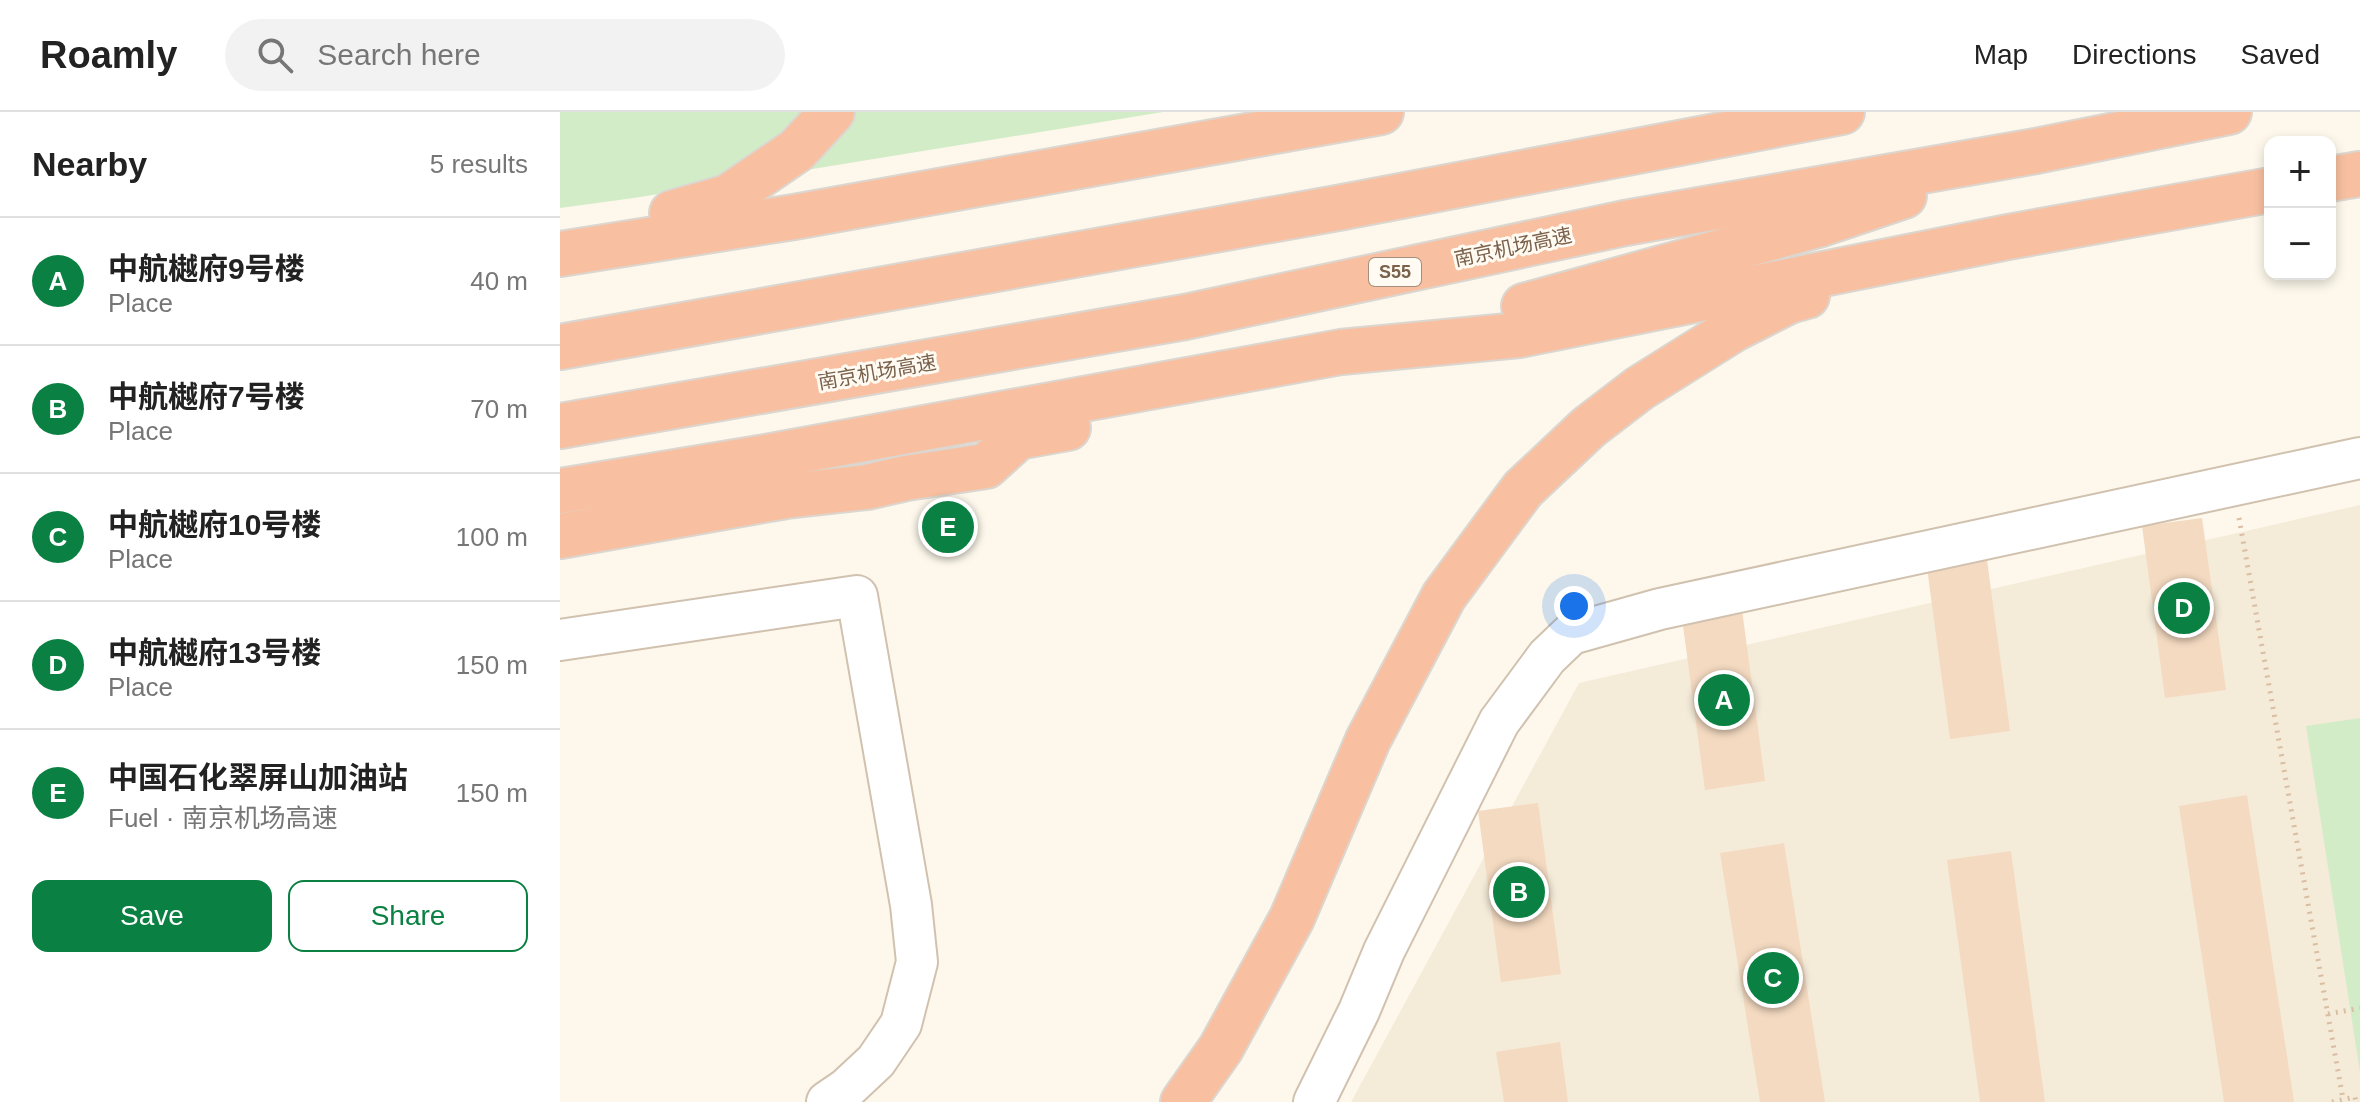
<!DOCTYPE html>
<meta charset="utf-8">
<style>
body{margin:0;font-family:Helvetica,"Noto Sans SC",sans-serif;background:#f2f2f2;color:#222}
.controls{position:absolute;right:24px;top:24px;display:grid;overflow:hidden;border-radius:16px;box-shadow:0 4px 12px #0003}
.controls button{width:72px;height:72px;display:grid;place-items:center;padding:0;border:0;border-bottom:2px solid #e0e0e0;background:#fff;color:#222;font:40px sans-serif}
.you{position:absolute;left:1014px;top:494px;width:28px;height:28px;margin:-20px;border:6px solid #fff;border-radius:50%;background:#1a73e8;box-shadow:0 0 0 12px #1a73e833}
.badge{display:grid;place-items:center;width:52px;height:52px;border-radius:50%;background:#0b8043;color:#fff;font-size:26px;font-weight:700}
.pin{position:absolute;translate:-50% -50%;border:4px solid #fff;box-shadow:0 2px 8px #0006}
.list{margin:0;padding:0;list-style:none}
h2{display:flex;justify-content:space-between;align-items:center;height:104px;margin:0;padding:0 32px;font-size:34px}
h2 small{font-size:26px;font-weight:400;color:#767676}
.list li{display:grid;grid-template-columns:52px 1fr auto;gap:24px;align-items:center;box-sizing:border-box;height:128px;padding:0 32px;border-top:2px solid #e0e0e0}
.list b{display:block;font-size:30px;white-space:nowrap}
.list p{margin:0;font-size:26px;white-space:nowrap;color:#767676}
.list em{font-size:26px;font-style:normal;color:#767676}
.actions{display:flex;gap:16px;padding:24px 32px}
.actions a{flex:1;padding:18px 0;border:2px solid #0b8043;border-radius:16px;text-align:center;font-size:28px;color:#0b8043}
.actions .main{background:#0b8043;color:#fff}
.icon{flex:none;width:44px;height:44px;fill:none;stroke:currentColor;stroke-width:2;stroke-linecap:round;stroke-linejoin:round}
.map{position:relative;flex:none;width:1800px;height:990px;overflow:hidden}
header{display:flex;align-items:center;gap:48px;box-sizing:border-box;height:112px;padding:0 40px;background:#fff;border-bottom:2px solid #e0e0e0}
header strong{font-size:38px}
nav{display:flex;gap:44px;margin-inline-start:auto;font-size:28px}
.search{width:560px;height:72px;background:#f2f2f2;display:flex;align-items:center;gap:20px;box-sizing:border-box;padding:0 28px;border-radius:44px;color:#767676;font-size:30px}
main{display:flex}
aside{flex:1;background:#fff}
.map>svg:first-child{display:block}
.residential{fill:#f5ebd9}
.green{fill:#d3ecc8}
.building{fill:#f4dac1}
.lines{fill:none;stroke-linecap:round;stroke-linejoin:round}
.minor-casing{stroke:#d1c1af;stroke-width:44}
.highway-casing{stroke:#dcd6d0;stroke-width:48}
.path{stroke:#dabea3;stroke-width:5;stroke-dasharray:2 6;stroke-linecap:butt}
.minor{stroke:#fff;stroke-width:40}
.highway{stroke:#f8c0a1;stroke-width:44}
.labels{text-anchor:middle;stroke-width:6;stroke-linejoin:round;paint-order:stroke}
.shield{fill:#fffbf2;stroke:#a28f7e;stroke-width:2}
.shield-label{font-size:18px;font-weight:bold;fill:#7a614c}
.street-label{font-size:20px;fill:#7a614c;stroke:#fffbf2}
</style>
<header>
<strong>Roamly</strong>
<div class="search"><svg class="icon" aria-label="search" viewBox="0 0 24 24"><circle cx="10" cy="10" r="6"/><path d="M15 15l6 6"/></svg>Search here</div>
<nav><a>Map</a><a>Directions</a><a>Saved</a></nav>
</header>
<main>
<aside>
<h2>Nearby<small>5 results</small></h2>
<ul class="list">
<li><span class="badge">A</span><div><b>中航樾府9号楼</b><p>Place</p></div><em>40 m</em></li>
<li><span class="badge">B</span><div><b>中航樾府7号楼</b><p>Place</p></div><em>70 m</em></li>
<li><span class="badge">C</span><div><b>中航樾府10号楼</b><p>Place</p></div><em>100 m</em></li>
<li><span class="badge">D</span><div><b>中航樾府13号楼</b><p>Place</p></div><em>150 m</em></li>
<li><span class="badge">E</span><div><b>中国石化翠屏山加油站</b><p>Fuel · 南京机场高速</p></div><em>150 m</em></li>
</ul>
<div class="actions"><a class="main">Save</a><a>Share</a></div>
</aside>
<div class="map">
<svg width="1800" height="990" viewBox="0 0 1800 990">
<rect width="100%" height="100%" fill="#fdf8eb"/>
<polygon class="residential" points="1800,393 1800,990 791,990 1019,571"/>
<g class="green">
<polygon points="0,0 603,0 74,86 0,96"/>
<polygon points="1800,606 1800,960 1746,614"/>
</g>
<g class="building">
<polygon points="1642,406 1666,578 1605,586 1582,414"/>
<polygon points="1427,448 1450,619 1390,627 1367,456"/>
<polygon points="1182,498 1205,669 1145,678 1122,506"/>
<polygon points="1687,683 1734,990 1664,990 1619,694"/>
<polygon points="978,691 1001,862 941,870 918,699"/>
<polygon points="1224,731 1265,990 1200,990 1160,741"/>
<polygon points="1451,739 1485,990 1420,990 1387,748"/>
<polygon points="1000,930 1008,990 944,990 936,940"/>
</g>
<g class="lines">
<g class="minor-casing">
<g id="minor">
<polyline points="0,528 297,484 351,793 357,850 341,912 316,949 286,977 267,990"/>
<polyline points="754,990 799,899 824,839 939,610 987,545 1011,522 1100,497 1800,346"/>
</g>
</g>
<g class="highway-casing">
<g id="highway">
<polyline points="1770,67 1800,62"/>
<polyline points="112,101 168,85 237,38 272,0"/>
<polyline points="0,142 234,105 821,0"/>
<polyline points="964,194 1261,112 1344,84"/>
<polyline points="0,235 783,95 1282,0"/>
<polyline points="0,314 625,205 1065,111 1476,39 1669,0"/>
<polyline points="0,379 200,346 781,240 959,223 1448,125 1710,78"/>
<polyline points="0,424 226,384 307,375 346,366 426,354 458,325 508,316"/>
<polyline points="623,990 661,936 732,806 808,628 884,484 963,377 1029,315 1080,276 1174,217 1229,189 1247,184"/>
</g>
</g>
<g class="path">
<polyline points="1679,406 1783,987"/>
<polyline points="1768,902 1800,896"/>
<polyline points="1772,990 1795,985 1796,990"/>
</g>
<use href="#minor" class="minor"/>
<use href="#highway" class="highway"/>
</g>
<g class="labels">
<rect class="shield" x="809" y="146" width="52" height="28" rx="6"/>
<g class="shield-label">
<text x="835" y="166">S55</text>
</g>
<g class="street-label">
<text transform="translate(953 135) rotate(-12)" y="7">南京机场高速</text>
<text transform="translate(317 260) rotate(-10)" y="7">南京机场高速</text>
</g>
</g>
</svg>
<div class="controls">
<button>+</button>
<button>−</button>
</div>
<div class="you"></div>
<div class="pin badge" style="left:1164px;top:588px">A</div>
<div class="pin badge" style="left:959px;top:780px">B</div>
<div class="pin badge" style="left:1213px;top:866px">C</div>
<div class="pin badge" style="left:1624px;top:496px">D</div>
<div class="pin badge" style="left:388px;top:415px">E</div>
</div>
</main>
